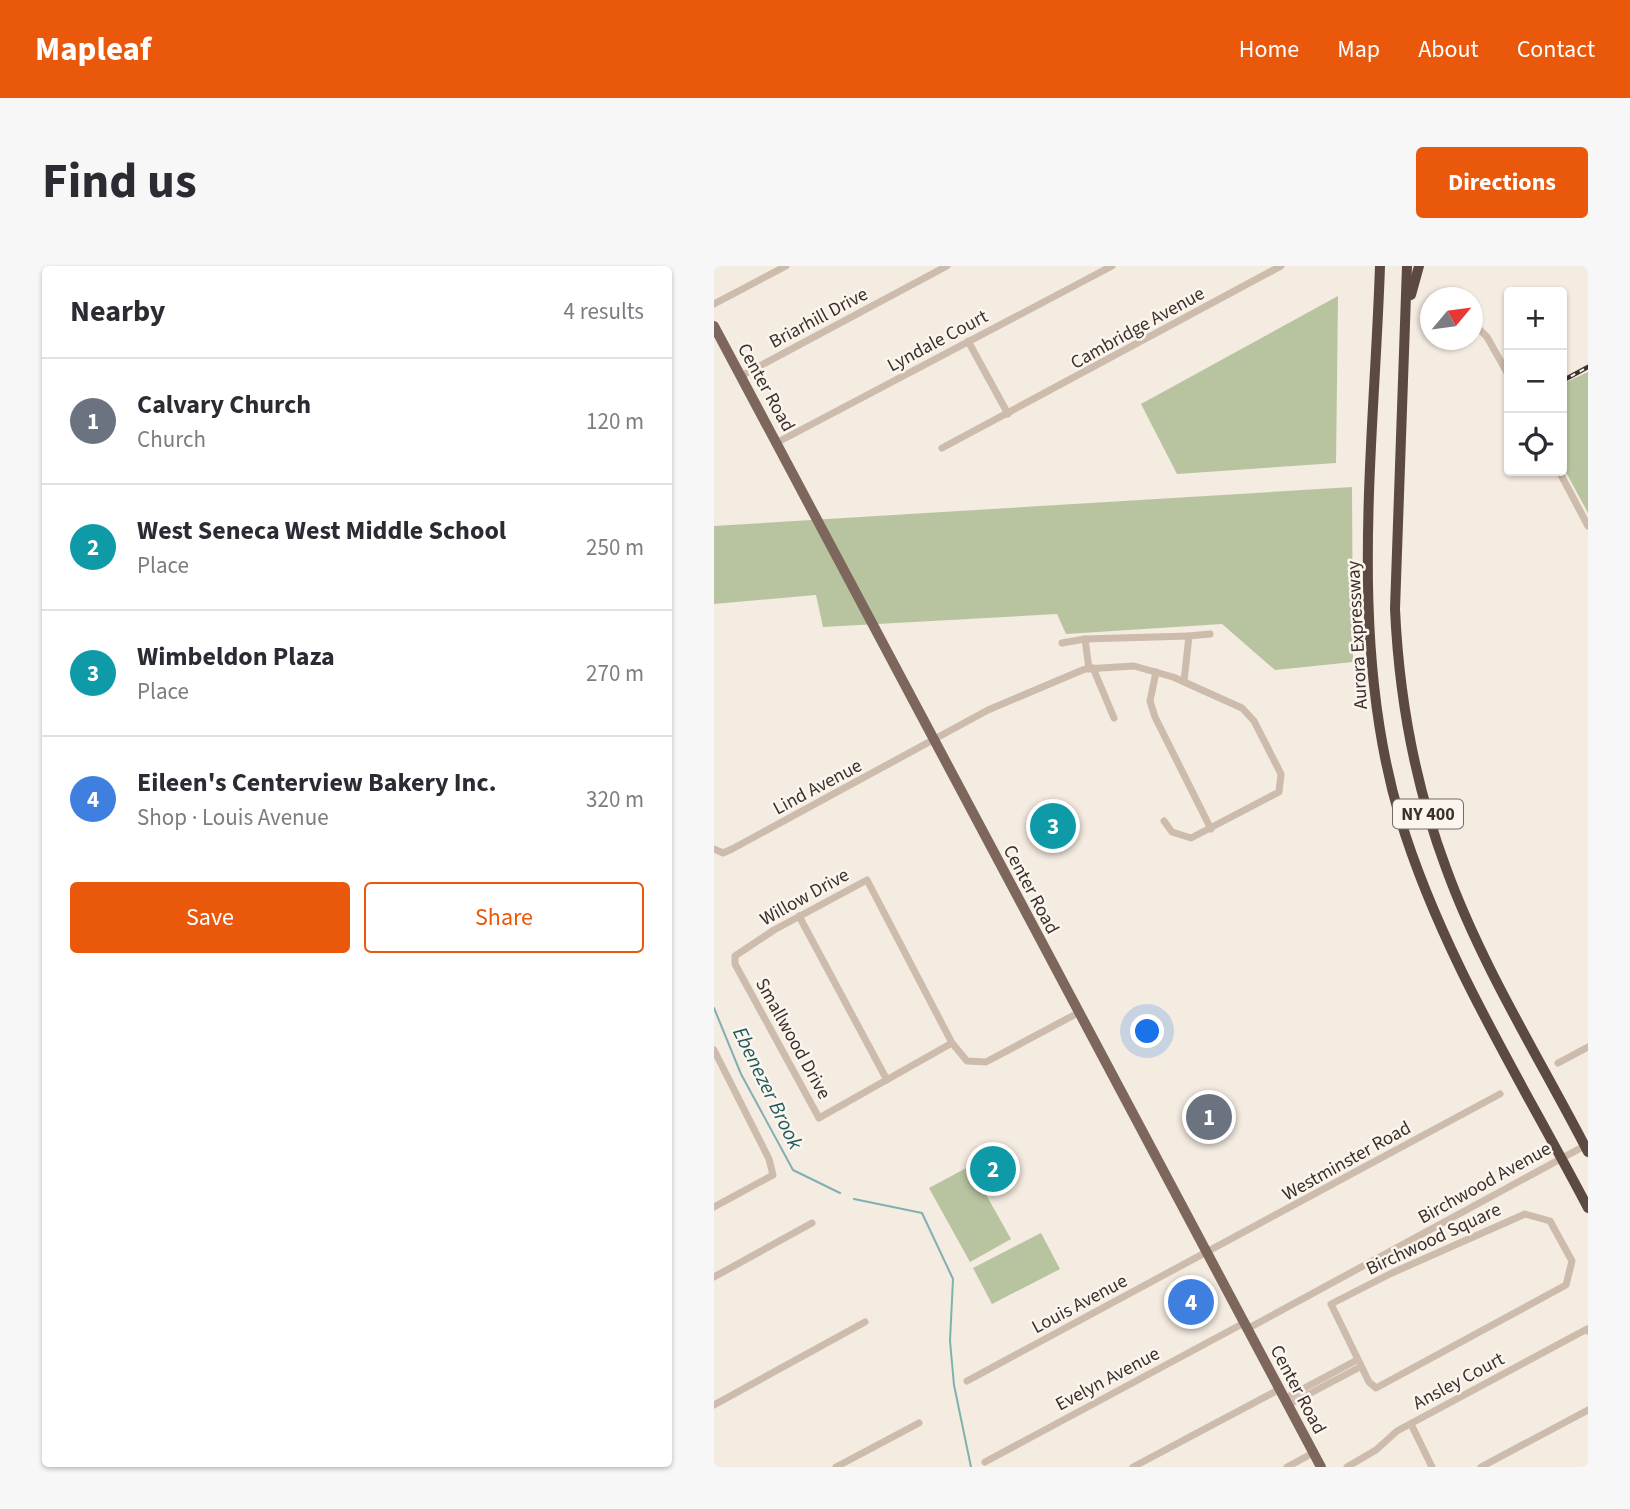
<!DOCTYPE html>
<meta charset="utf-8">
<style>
body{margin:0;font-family:"Source Sans 3",sans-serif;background:#f7f7f7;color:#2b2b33}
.controls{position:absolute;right:21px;top:21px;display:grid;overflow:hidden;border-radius:7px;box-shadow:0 2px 5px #0004}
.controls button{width:63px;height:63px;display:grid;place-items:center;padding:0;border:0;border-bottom:2px solid #e1e1e2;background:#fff;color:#2b2b33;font:35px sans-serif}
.compass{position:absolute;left:706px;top:21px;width:63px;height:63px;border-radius:50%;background:#fff;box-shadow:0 2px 5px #0004;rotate:61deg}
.you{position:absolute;left:434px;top:766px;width:24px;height:24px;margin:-18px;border:5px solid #fff;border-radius:50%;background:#1a73e8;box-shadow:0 0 0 10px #1a73e833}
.badge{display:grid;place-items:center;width:46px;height:46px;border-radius:50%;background:#ea580c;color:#fff;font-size:23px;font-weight:700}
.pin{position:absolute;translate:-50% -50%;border:4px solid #fff;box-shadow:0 2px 7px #0006}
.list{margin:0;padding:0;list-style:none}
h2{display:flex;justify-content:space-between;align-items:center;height:91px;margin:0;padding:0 28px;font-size:30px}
h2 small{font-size:23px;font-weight:400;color:#7c7c81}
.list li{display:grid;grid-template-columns:46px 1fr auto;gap:21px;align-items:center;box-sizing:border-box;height:126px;padding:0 28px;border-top:2px solid #e1e1e2}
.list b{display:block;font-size:26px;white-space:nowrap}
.list p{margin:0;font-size:23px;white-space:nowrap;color:#7c7c81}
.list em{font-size:23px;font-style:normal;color:#7c7c81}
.actions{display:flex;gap:14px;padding:21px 28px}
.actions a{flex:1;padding:16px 0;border:2px solid #ea580c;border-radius:7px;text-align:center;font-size:24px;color:#ea580c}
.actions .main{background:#ea580c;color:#fff}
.icon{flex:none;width:38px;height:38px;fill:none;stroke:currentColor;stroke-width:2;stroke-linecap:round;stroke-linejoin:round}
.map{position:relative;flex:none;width:874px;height:1201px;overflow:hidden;border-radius:7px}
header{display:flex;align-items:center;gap:42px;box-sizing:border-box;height:98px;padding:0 35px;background:#ea580c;color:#fff}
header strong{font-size:33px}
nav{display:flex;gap:38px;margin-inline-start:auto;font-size:24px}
.intro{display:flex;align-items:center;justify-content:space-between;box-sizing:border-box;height:168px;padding:0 42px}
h1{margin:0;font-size:49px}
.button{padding:18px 32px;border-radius:7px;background:#ea580c;color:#fff;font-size:24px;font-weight:700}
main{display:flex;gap:42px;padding:0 42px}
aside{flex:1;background:#fff;border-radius:7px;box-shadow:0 2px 5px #0004}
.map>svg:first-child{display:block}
.green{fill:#b8c4a0}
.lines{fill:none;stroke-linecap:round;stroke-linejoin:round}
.stream{stroke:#7fb0b2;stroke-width:2}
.minor{stroke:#cdbbac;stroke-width:7}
.major{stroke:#7d675c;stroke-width:10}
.highway{stroke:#5c4a42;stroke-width:10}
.rail-casing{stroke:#3b302b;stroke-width:4.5}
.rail{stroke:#fbf5ee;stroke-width:2;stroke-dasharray:5;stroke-linecap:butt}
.labels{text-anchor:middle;stroke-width:5;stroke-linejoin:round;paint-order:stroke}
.shield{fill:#fbf5ee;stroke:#756b66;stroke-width:2}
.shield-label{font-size:18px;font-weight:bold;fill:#3b302b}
.street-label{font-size:19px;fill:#3b302b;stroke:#fbf5ee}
.water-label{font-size:21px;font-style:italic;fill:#1f5a5e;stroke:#fbf5ee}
</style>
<header>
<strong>Mapleaf</strong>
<nav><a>Home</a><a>Map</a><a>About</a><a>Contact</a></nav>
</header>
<div class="intro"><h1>Find us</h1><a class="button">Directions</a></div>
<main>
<aside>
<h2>Nearby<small>4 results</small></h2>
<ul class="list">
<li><span class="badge" style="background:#6b7280">1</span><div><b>Calvary Church</b><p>Church</p></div><em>120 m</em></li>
<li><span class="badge" style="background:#0f9aa8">2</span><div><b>West Seneca West Middle School</b><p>Place</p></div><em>250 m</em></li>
<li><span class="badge" style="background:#0f9aa8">3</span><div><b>Wimbeldon Plaza</b><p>Place</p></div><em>270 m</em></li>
<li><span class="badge" style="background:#3f7fe0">4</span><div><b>Eileen's Centerview Bakery Inc.</b><p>Shop · Louis Avenue</p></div><em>320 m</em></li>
</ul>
<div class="actions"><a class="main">Save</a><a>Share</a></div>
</aside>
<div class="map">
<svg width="874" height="1201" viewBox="0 0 874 1201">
<rect width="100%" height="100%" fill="#f4ebe1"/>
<g class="green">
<polygon points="624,30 622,197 463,208 427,138"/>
<polygon points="874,106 874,247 848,199 848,118"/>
<polygon points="638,221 639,396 561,404 508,358 352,368 343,348 109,361 102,329 0,338 0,260"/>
<polygon points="256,900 297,973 256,996 215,922"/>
<polygon points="327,967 346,1003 278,1038 259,1002"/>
</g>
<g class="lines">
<g class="stream">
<polyline points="0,742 27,808 79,904 126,927"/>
<polyline points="140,933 208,947 239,1013 236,1075 240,1119 257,1201"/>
</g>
<g class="minor">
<polyline points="0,38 72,0"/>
<polyline points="760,58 773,71 795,110"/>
<polyline points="254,75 294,148"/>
<polyline points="27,110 233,0"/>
<polyline points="64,176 398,0"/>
<polyline points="228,182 567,0"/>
<polyline points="845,205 874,260"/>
<polyline points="475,370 496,368"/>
<polyline points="348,377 371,373"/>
<polyline points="379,402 400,452"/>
<polyline points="375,403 371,373 475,370 470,415"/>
<polyline points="442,406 436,435 441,451 497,563"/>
<polyline points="0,583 9,587 18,583 274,444 371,403 420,400 459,411 528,442 540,455 567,508 565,526 477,572 458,566 450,555"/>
<polyline points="85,650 173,814"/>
<polyline points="238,777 105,852 21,698 21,690 60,664 153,614 238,777 253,795 272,796 364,747"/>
<polyline points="0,784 55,893 59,909 0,941"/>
<polyline points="844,797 874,781"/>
<polygon points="811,948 836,955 858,995 852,1019 662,1122 655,1116 617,1038 678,1007"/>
<polyline points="0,1011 98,957"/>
<polyline points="533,1063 874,878"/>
<polyline points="253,1115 786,828"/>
<polyline points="570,1133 643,1094"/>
<polyline points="0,1139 151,1056"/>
<polyline points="574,1139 646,1101"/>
<polyline points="697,1158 718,1201"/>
<polyline points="271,1196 530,1057"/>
<polyline points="122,1201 205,1157"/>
<polyline points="419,1201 566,1123"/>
<polyline points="573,1201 599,1187"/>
<polyline points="633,1201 662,1184 683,1165 873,1063 874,1065"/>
<polyline points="767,1201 874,1144"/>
</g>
<polyline class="major" points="0,60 607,1201"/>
<g class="highway">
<path d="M666,0C660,181 633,376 686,552C727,688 808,816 874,942"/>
<path d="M693,0L681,343C685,431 701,519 732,602C768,701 826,793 874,886"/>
<polyline points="697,29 705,0"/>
</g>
<g class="rail-casing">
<polyline id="rail" points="848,115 874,101"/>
</g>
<use href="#rail" class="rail"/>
</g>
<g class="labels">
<rect class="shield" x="679" y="533.5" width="70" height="29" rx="5"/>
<g class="shield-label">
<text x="714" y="554">NY 400</text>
</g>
<g class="street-label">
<text transform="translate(104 51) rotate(-28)" y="7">Briarhill Drive</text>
<text transform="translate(423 61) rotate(-29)" y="7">Cambridge Avenue</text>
<text transform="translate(223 74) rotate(-28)" y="7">Lyndale Court</text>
<text transform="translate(53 121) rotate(61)" y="7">Center Road</text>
<text transform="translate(642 369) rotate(-93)" y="7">Aurora Expressway</text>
<text transform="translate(103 520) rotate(-28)" y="7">Lind Avenue</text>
<text transform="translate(318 623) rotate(62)" y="7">Center Road</text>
<text transform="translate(90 630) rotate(-29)" y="7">Willow Drive</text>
<text transform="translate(80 772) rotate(61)" y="7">Smallwood Drive</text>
<text transform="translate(632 894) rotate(-29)" y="7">Westminster Road</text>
<text transform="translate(770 916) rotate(-29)" y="7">Birchwood Avenue</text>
<text transform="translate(719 972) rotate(-25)" y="7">Birchwood Square</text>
<text transform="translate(365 1037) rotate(-28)" y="7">Louis Avenue</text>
<text transform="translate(393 1112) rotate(-28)" y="7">Evelyn Avenue</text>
<text transform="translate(744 1114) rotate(-28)" y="7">Ansley Court</text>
<text transform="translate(585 1123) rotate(62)" y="7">Center Road</text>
</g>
<g class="water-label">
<text transform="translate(54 822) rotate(64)" y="7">Ebenezer Brook</text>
</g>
</g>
</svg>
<div class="controls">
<button>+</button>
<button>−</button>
<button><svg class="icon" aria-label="locate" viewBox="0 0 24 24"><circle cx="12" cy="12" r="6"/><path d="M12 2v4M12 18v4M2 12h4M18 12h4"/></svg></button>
</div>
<svg class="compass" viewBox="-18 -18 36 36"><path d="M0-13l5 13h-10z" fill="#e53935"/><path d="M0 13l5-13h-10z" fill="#7c7c81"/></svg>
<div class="you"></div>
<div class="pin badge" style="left:495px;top:851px;background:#6b7280">1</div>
<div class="pin badge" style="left:279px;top:903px;background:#0f9aa8">2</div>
<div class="pin badge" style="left:339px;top:560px;background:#0f9aa8">3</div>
<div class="pin badge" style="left:477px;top:1036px;background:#3f7fe0">4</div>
</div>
</main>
